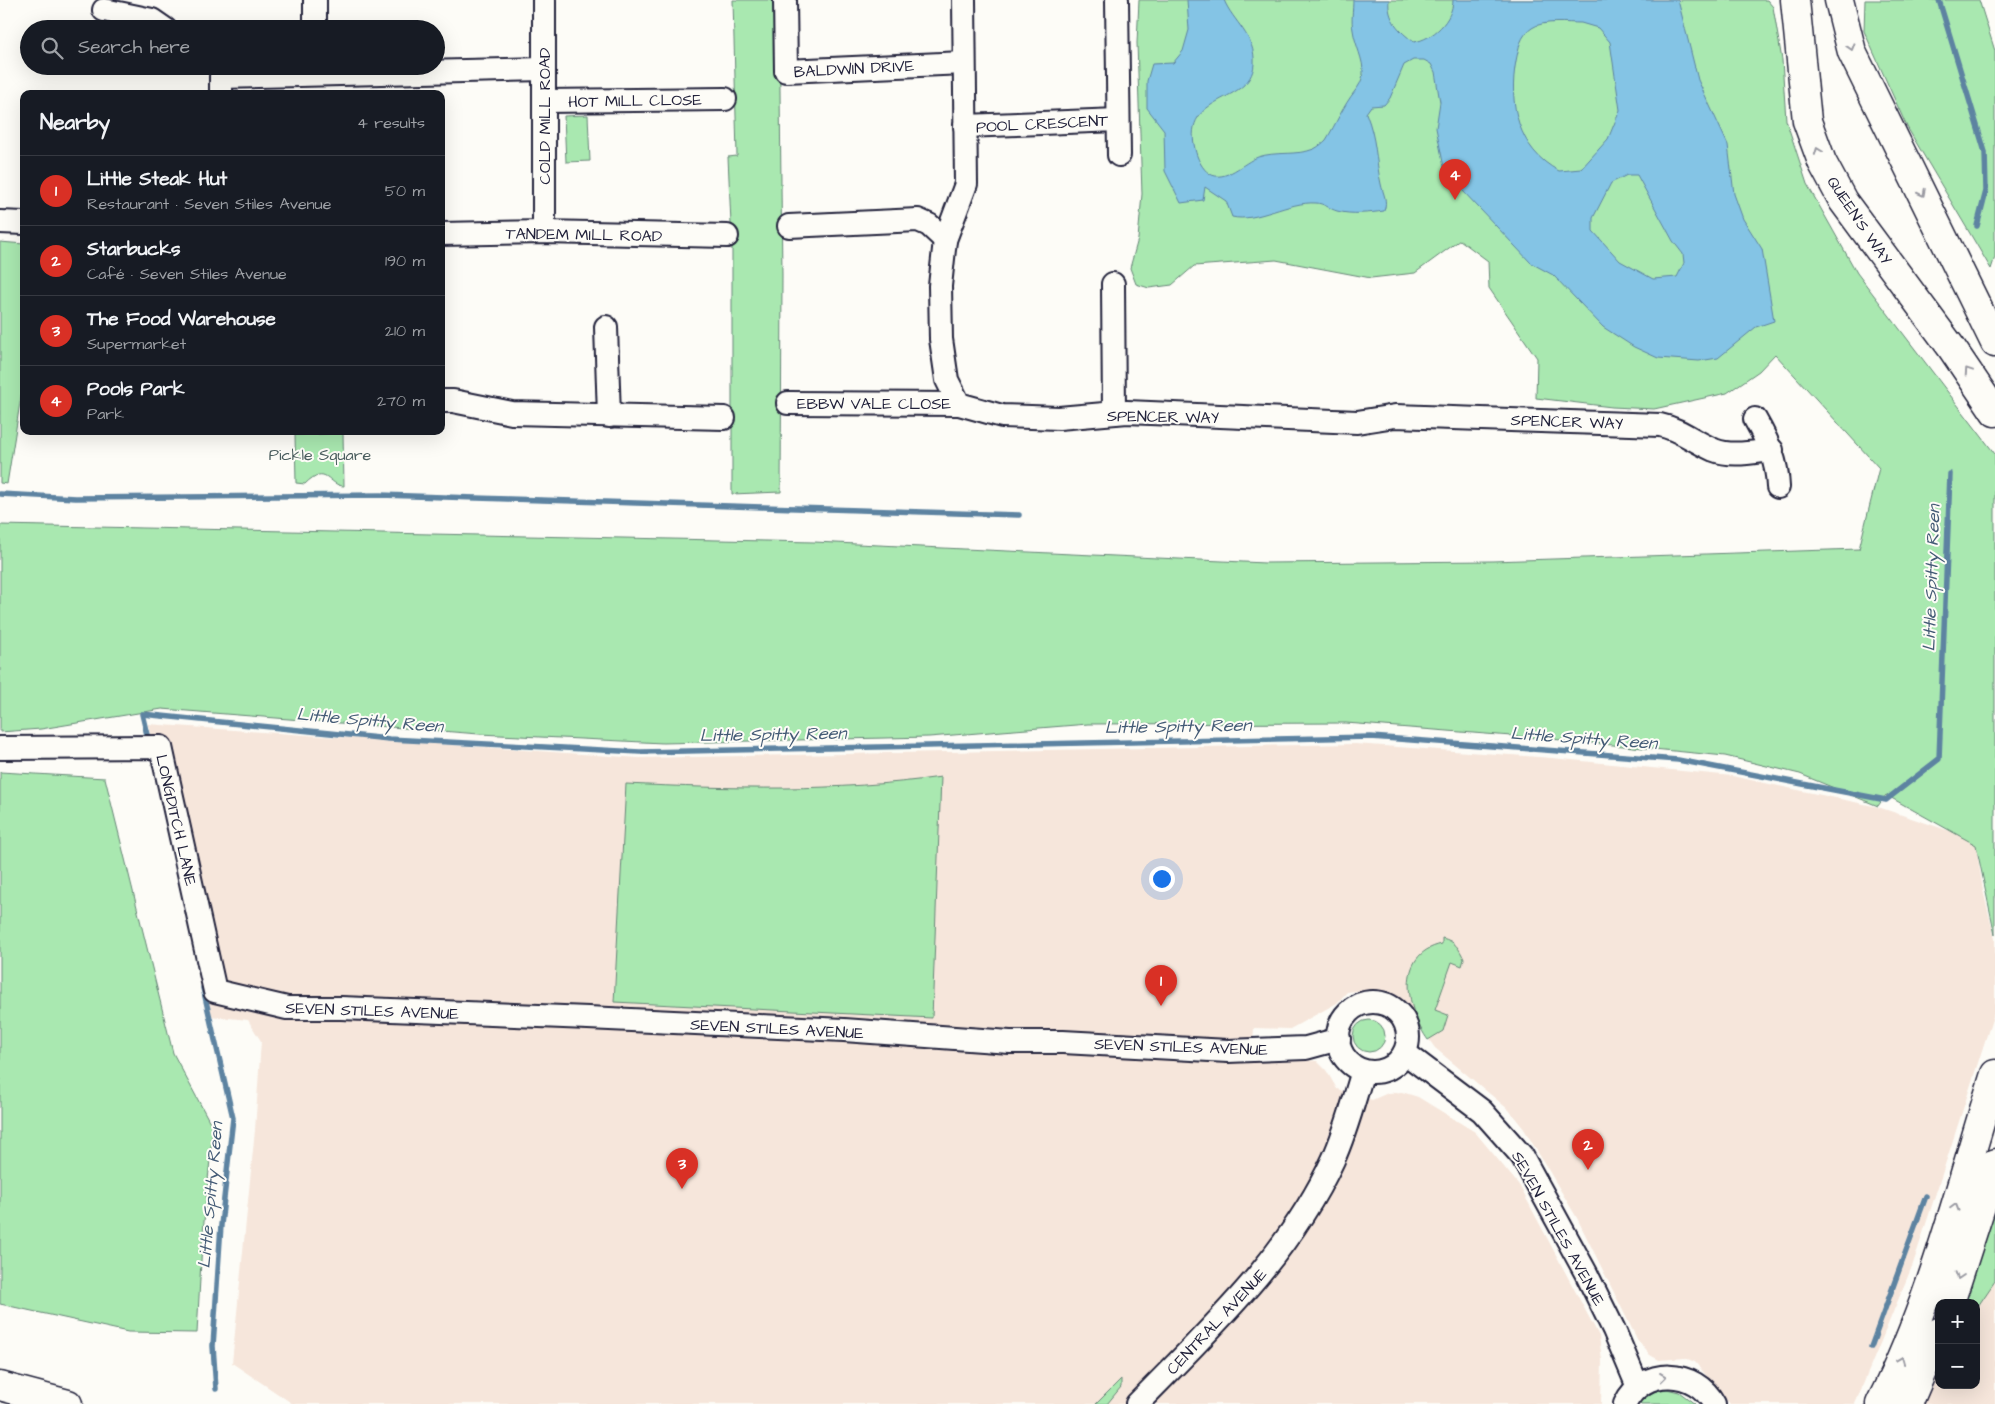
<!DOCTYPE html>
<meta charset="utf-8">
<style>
body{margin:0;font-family:"Architects Daughter",sans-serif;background:#242831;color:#f1f3f6}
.controls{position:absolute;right:15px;bottom:15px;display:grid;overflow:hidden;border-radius:10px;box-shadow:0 5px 20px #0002}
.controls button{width:45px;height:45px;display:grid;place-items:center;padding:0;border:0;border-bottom:1px solid #363941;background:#171b24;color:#f1f3f6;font:25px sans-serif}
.you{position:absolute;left:1161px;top:878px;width:18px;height:18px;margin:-12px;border:4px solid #fff;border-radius:50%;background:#1a73e8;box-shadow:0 0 0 8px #1a73e833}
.badge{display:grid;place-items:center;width:32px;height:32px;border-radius:50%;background:#d93025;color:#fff;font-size:16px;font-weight:700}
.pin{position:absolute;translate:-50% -41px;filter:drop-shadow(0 1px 2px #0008)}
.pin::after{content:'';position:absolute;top:26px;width:18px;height:15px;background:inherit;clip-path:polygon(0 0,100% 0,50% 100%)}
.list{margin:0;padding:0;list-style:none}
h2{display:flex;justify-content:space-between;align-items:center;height:65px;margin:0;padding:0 20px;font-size:21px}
h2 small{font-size:16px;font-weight:400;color:#9ea1a6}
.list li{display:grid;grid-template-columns:32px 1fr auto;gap:15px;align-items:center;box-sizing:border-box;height:70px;padding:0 20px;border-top:1px solid #363941}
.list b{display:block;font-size:19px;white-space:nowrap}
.list p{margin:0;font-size:16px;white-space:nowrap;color:#9ea1a6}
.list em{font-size:16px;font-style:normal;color:#9ea1a6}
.icon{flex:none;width:28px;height:28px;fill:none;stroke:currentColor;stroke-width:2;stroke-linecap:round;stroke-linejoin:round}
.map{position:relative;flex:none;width:1995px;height:1404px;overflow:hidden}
.search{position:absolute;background:#171b24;box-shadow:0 5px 20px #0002;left:20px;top:20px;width:425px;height:55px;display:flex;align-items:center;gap:12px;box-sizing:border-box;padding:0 18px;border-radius:28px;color:#9ea1a6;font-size:19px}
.panel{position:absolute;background:#171b24;box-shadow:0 5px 20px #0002;left:20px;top:90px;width:425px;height:345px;border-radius:10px}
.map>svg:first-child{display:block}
.built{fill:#f6e6db}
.green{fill:#a9e8b0;stroke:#668576}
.water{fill:#84c4e5;stroke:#5d83a1;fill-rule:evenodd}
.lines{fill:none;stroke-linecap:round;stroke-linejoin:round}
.stream{stroke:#5d83a1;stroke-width:5.5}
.minor-casing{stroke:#22223b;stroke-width:26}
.primary-casing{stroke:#22223b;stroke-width:31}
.minor{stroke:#fdfcf7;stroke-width:22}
.primary{stroke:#fdfcf7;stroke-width:28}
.oneway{stroke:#9a9aa2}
.labels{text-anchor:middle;stroke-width:4;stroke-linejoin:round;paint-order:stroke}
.street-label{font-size:16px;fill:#22223b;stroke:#fdfcf7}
.park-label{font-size:16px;fill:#4a5d5e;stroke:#fdfcf7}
.water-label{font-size:18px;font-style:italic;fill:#445b76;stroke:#fdfcf7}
</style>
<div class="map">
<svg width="1995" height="1404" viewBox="0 0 1995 1404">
<rect width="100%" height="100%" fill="#fdfcf7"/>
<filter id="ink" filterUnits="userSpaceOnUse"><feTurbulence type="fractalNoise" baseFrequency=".02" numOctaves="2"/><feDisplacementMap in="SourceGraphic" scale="10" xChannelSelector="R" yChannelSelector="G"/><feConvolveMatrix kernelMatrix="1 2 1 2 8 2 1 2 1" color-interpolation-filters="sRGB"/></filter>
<g filter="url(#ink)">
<g class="built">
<polygon points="148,724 639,758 1355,744 1552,758 1732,776 1878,807 1962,835 1976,845 1983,890 1995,939 1995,1010 1913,1264 1855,1404 1730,1404 1695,1362 1685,1358 1659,1360 1650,1355 1638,1341 1577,1218 1524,1129 1509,1110 1435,1048 1412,1016 1395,998 1365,990 1347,992 1337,1003 1290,1029 1254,1028 1252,1056 1317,1061 1326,1070 1337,1089 1372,1100 1388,1093 1402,1092 1418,1097 1475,1132 1519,1185 1599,1336 1602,1360 1601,1404 293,1404 232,1363 255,1130 261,1041 248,1020 210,1016"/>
<polygon points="1995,1280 1995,1404 1923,1404 1939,1371 1939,1385 1976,1385 1976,1308"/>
</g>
<g class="green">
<polygon points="733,0 779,0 782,275 781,492 732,494 732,246 728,157 737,156"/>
<polygon points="1139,0 1767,0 1773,7 1782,60 1786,120 1807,184 1857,273 1995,454 1995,935 1976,845 1886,795 1878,806 1800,774 1725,756 1562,740 1346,723 1088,724 929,737 663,743 479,734 162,709 41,729 0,732 0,525 814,542 1265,563 1492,561 1859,549 1879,468 1775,354 1759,371 1727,393 1654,409 1612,407 1536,398 1537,358 1489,288 1488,261 1460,240 1415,273 1371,278 1276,260 1194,266 1172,285 1149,288 1136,284 1130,268 1138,239 1142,194 1137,43"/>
<polygon points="1865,0 1979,0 1995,51 1995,257 1991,269 1907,127 1864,31"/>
<polygon points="588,115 590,161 566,162 564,116"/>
<polygon points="0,242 24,244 24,378 7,484 0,483"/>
<path d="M343,433L344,486C328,486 327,462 305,484L296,483L295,435Z"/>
<polygon points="0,772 105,778 173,1053 213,1128 202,1243 197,1333 128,1332 0,1304"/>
<path d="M941,777L932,1018L614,1002L626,784C732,789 836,792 941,777Z"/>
<path d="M1442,938C1455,941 1459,948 1464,959L1462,966L1452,962L1435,1010L1448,1015L1443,1031L1428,1040C1407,1011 1394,954 1442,944Z"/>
<circle cx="1369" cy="1036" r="16"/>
<polygon points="1995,1196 1995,1281 1976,1309 1976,1303 1958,1303"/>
<polygon points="1121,1379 1121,1387 1107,1404 1096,1404"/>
<polygon points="1667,1389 1679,1392 1695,1404 1637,1404 1655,1391"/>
</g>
<path class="water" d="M1187,0H1224C1233,22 1256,36 1254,64C1251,106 1181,92 1195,149C1197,158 1202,169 1210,174C1225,183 1244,162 1258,157C1276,151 1296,156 1314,149C1318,147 1323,143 1326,140C1336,124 1343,106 1355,91C1359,86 1362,81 1363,74C1364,60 1355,45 1353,30C1351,20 1353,10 1353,0H1389C1387,19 1399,31 1414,42C1433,39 1453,20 1453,0H1678L1698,80L1728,145L1734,194L1743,219L1762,249L1774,321L1756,327L1718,358L1699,361L1658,358L1634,347L1603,327L1553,275L1531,263L1445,172L1436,128L1440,102L1435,72L1431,64L1424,60H1413L1404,65L1390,98L1384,105L1371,106L1366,113C1377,141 1375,158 1381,184C1383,194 1388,200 1384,211C1370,213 1351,215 1337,211C1330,209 1323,203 1316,203C1289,201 1256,223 1232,217L1226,201L1205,187L1203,200L1181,203L1165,171L1164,130L1147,108V81L1152,64L1173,63L1183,51L1189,30ZM1581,23L1598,28L1610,42L1620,110L1608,139L1581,169L1559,171C1518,150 1508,103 1516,61C1519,47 1520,36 1532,28C1543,20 1568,23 1581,23ZM1627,175H1637L1673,241L1683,254L1684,263L1677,277L1653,279L1620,261L1593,231V218L1611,183Z"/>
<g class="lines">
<g class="stream">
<polyline points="1939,0 1985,152 1986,191 1977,226"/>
<polyline points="0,494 76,498 380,495 1019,515"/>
<polyline points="148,739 142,714 389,739 640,752 1371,737 1678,760 1886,800 1939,759 1950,474"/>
<polyline points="203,988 233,1118 221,1225 213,1346 216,1389"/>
<polyline points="1871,1347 1926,1196"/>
</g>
<g class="minor-casing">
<g id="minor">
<polyline points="315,0 315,29"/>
<polyline points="544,0 544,232"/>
<polyline points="785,0 786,71 964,63"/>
<path d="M964,0L966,184L945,240L940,286L941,339L947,380L959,404L1002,416L1059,418L1127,412L1357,422L1395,416L1660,425C1680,429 1695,442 1714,450C1732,457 1753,452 1772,450"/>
<polyline points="1117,0 1119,155"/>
<polyline points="104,10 152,20 165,29"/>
<polyline points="221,94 221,77 544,69"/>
<polyline points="544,101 725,99"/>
<polyline points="965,126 1118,120"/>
<polyline points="0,222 24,223"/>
<polyline points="789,226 918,220 929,225 945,240"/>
<polyline points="441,234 544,232 727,236"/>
<polyline points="1113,284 1114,413"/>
<polyline points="606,327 609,416"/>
<polyline points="441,401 453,401 512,413 724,418"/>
<polyline points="788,403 959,404"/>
<path d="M1755,419C1768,442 1777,460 1778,487"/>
<polyline points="0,748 161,747 215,991 287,1008 341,1008 588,1018 844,1030 1010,1042 1063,1042 1228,1051 1306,1048 1339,1039"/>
<circle cx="1373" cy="1037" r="35"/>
<polyline points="1405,1053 1482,1111 1522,1156 1586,1273 1614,1330 1638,1387"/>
<path d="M1137,1404C1210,1329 1288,1257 1333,1160C1346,1132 1354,1100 1363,1071"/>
<path d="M1625,1404C1643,1366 1696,1369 1714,1404"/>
</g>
</g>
<g class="primary-casing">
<g id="primary">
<polyline points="1795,0 1807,121 1822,162 1843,201 1951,347 1995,412"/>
<polyline points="1839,0 1852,52 1995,343"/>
<polyline points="1950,1303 1995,1163"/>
<polyline points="0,1386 68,1404"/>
<path d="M1880,1404C1933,1299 1960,1185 1995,1074"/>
<polyline points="1908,1404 1939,1332"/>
</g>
</g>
<use href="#minor" class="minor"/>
<use href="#primary" class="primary"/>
</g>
<defs><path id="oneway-chevron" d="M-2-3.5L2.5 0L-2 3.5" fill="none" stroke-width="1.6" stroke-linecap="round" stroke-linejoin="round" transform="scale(1.25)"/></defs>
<g class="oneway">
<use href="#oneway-chevron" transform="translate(1851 47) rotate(73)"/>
<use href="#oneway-chevron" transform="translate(1818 151) rotate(-111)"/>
<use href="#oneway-chevron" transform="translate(1922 193) rotate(63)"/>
<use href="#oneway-chevron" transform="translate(1968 371) rotate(-124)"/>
<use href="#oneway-chevron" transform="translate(1955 1207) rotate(-74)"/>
<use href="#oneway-chevron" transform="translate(1959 1276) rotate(108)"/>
<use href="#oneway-chevron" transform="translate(1901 1360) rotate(-68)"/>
<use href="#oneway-chevron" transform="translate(1663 1377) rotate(-7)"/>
</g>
</g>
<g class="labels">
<g class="street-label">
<text transform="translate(854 68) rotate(-3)" y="6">BALDWIN DRIVE</text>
<text transform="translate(635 100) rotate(-1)" y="6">HOT MILL CLOSE</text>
<text transform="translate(544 116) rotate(-90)" y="6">COLD MILL ROAD</text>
<text transform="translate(1042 123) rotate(-3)" y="6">POOL CRESCENT</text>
<text transform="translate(1860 220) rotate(56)" y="6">QUEEN'S WAY</text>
<text transform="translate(584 234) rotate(1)" y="6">TANDEM MILL ROAD</text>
<text x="874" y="409">EBBW VALE CLOSE</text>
<text transform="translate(1163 416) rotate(1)" y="6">SPENCER WAY</text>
<text transform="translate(1567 421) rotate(2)" y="6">SPENCER WAY</text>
<text transform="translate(177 820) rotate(77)" y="6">LONGDITCH LANE</text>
<text transform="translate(372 1010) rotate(2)" y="6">SEVEN STILES AVENUE</text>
<text transform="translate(777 1028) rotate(3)" y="6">SEVEN STILES AVENUE</text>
<text transform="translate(1181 1046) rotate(2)" y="6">SEVEN STILES AVENUE</text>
<text transform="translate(1559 1228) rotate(61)" y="6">SEVEN STILES AVENUE</text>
<text transform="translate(1216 1321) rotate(-47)" y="6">CENTRAL AVENUE</text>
</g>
<g class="park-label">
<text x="320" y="460">Pickle Square</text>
</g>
<g class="water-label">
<text transform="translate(1931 578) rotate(-88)" y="6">Little Spitty Reen</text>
<text transform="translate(370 720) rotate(5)" y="6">Little Spitty Reen</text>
<text transform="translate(1178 726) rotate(-1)" y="6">Little Spitty Reen</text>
<text transform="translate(773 734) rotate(-1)" y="6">Little Spitty Reen</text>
<text transform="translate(1584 738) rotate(4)" y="6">Little Spitty Reen</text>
<text transform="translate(210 1195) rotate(-85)" y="6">Little Spitty Reen</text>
</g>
</g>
</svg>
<div class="controls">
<button>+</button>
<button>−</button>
</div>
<div class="you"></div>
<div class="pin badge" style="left:1161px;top:1006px">1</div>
<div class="pin badge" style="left:1588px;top:1170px">2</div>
<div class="pin badge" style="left:682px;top:1189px">3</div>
<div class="pin badge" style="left:1455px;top:200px">4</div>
<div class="search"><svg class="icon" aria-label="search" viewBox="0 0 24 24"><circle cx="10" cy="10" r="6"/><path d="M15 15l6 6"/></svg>Search here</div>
<section class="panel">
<h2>Nearby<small>4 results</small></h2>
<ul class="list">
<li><span class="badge">1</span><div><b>Little Steak Hut</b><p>Restaurant · Seven Stiles Avenue</p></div><em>50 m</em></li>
<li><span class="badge">2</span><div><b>Starbucks</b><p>Café · Seven Stiles Avenue</p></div><em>190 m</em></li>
<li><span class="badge">3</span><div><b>The Food Warehouse</b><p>Supermarket</p></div><em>210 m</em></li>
<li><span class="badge">4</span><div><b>Pools Park</b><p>Park</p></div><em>270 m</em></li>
</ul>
</section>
</div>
